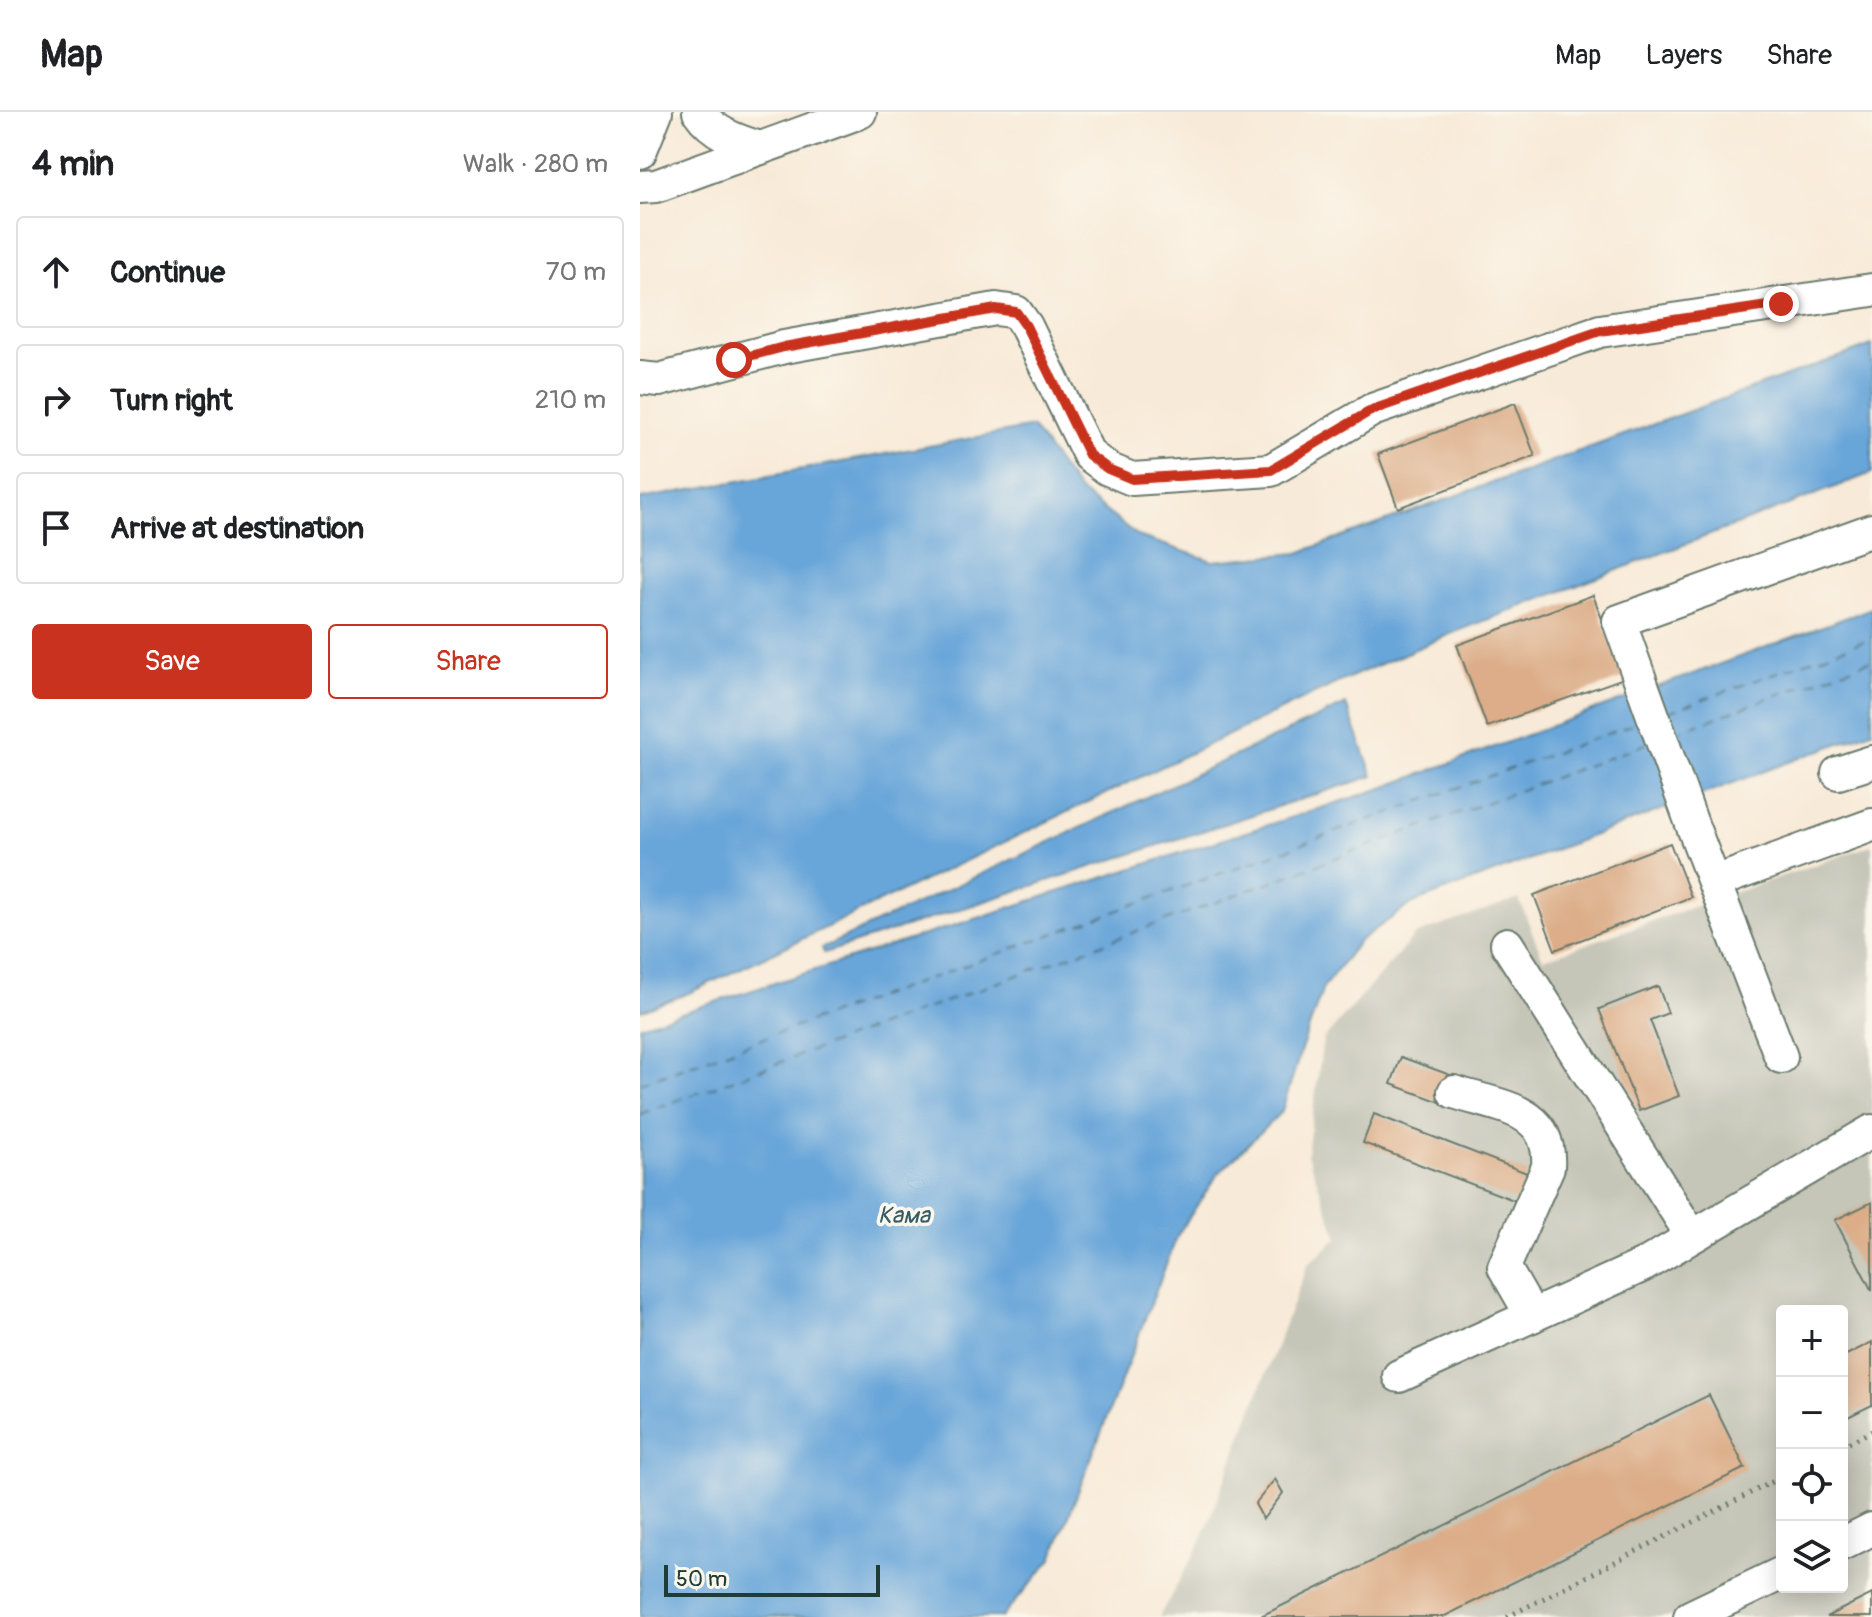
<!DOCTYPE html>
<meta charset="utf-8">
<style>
body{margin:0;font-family:Pangolin,sans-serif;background:#f2f2f2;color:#202124}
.controls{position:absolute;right:24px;bottom:24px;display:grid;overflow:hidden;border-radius:8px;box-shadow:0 4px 20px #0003}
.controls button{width:72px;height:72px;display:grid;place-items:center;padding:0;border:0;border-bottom:2px solid #e0e0e0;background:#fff;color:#202124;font:40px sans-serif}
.scale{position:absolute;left:24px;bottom:20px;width:216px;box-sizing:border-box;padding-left:8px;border:4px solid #1f3d34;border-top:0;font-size:22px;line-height:28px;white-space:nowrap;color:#1f3d34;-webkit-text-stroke:6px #fbf7ec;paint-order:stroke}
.stop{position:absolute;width:24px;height:24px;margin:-18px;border:6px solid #c8321e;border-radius:50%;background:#fff}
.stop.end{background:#c8321e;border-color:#fff;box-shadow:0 2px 8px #0008}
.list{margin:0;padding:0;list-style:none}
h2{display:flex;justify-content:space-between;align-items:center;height:104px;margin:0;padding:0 32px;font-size:34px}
h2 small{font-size:26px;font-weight:400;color:#757577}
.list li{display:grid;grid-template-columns:52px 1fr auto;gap:24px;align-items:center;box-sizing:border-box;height:112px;margin:0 16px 16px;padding:0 16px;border:2px solid #e0e0e0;border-radius:8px}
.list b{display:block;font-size:30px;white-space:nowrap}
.list em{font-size:26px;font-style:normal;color:#757577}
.actions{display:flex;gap:16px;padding:24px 32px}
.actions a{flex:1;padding:18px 0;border:2px solid #c8321e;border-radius:8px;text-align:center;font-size:28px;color:#c8321e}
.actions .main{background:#c8321e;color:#fff}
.icon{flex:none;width:44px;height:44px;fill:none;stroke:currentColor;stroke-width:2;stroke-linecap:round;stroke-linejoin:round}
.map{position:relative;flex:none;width:1232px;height:1505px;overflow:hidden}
header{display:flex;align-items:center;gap:48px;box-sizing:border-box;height:112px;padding:0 40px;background:#fff;border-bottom:2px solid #e0e0e0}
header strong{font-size:38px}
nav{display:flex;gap:44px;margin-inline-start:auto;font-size:28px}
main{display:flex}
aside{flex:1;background:#fff}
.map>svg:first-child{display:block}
.industrial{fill:#c5c5b8;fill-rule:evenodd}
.water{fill:#67a5d9;stroke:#437186;stroke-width:2}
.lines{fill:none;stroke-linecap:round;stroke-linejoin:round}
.ferry{stroke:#355c66;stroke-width:2;stroke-dasharray:10 8;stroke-linecap:butt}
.building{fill:#dcad88}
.minor-casing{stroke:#6b7a6d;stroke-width:36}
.path{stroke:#6b7a6d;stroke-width:5;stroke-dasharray:2 6;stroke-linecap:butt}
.minor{stroke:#fff;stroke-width:32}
.route{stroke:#c8321e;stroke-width:10}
.labels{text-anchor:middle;stroke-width:7;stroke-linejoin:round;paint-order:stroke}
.water-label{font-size:24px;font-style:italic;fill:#355c66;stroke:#fbf7ec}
</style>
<header>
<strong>Map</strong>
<nav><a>Map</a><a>Layers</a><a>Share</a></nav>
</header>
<main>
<aside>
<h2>4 min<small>Walk · 280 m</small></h2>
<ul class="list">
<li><svg class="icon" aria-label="ahead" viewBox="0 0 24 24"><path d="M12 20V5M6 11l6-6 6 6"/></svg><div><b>Continue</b></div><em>70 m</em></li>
<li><svg class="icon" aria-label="right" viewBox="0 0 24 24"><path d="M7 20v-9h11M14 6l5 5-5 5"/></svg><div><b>Turn right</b></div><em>210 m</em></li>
<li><svg class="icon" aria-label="arrive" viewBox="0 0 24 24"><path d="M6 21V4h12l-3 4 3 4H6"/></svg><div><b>Arrive at destination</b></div></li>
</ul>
<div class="actions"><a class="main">Save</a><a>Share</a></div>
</aside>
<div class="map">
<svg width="1232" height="1505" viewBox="0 0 1232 1505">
<rect width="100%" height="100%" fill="#fbf7ec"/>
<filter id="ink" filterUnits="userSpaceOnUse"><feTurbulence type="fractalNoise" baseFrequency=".0125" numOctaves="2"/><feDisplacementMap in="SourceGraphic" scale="16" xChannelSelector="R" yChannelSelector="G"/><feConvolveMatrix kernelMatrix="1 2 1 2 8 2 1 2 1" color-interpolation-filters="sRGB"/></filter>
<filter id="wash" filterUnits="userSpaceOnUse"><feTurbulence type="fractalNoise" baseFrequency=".006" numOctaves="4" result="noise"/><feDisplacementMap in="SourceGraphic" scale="32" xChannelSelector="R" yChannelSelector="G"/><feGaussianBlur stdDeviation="1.8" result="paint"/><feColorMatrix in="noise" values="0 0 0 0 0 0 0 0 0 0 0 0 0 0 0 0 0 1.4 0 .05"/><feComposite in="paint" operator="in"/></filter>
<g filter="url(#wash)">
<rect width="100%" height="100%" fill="#f8ead8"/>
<path class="industrial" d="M1232,733V1505H519L561,1430L668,1152L698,1126L667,1042L683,928L775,823L879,787L903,847ZM1142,1199H1202V1475H1142Z"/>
<g class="water">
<polygon points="1232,233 1232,361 815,520 699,570 49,881 0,899 0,387 392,315 438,378 498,424 573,449 658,441"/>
<polygon points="1232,496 1232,619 773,791 719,829 683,876 661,938 642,999 578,1062 538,1122 412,1447 362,1505 0,1505 0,914 740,677"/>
<polygon points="706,592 733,664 184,841 182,836"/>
</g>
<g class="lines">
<g class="ferry">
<polyline points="1028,600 1232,526"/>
<polyline points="1034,621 1232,548"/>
<polyline points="0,971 1000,610"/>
<polyline points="0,1002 1006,632"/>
</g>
</g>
<g id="blocks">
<g class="building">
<polygon points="875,291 895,344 758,396 738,342"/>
<polygon points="953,483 984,566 847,615 817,533"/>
<polygon points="1030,731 1051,785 915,838 894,783"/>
<polygon points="1018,874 1028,901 1010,908 1039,984 999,999 959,897"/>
<polygon points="761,945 813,964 803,991 751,972"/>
<polygon points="734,1002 887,1061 876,1089 723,1031"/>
<polygon points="1232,1090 1232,1179 1195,1108"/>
<polygon points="1232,1230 1232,1293 1202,1308 1202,1245"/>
<polygon points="1069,1283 1105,1356 803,1505 619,1505"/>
<polygon points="635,1367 643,1381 623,1407 615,1392"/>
<polygon points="1232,1482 1232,1505 1186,1505"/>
</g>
</g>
</g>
<g filter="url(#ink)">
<use href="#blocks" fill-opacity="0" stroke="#6b7a6d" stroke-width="2"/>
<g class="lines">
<g class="minor-casing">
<g id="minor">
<path d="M59,0C73,21 97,29 120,36"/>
<polyline points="0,40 16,0"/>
<polyline points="0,75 16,74 220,0"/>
<polyline points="0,266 19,268 144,235 356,197 376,200 386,214 449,343 468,357 492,367 631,358 732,298 960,219 1232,178"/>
<polyline points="1198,661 1232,650"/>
<polyline points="1075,770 1232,713"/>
<polyline points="867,832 1052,1124"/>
<polyline points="1141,945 1053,715 979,509 1232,418"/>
<path d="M814,980C860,995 912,996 908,1055L864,1155L892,1204"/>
<polyline points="759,1264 1004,1153 1232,1019"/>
<polyline points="1202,1432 1232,1417"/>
<polyline points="1050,1505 1142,1461"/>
</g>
</g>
<g class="path">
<polyline points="1202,1334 1232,1319"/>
<polyline points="867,1505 1142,1365"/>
</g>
<use href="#minor" class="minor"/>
</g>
</g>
<g class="lines" filter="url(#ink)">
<polyline class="route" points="94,248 144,235 356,197 376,200 386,214 449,343 468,357 492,367 631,358 732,298 960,219 1141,192"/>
</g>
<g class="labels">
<g class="water-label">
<text x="264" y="1111">Кама</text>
</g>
</g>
</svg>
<div class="controls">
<button>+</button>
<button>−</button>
<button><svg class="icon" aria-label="locate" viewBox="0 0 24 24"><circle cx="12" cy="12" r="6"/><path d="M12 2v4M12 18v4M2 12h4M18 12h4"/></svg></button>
<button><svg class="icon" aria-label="layers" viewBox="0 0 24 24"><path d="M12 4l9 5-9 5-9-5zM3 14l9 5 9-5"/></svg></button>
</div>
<div class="scale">50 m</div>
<div class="stop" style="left:94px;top:248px"></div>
<div class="stop end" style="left:1141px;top:192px"></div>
</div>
</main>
